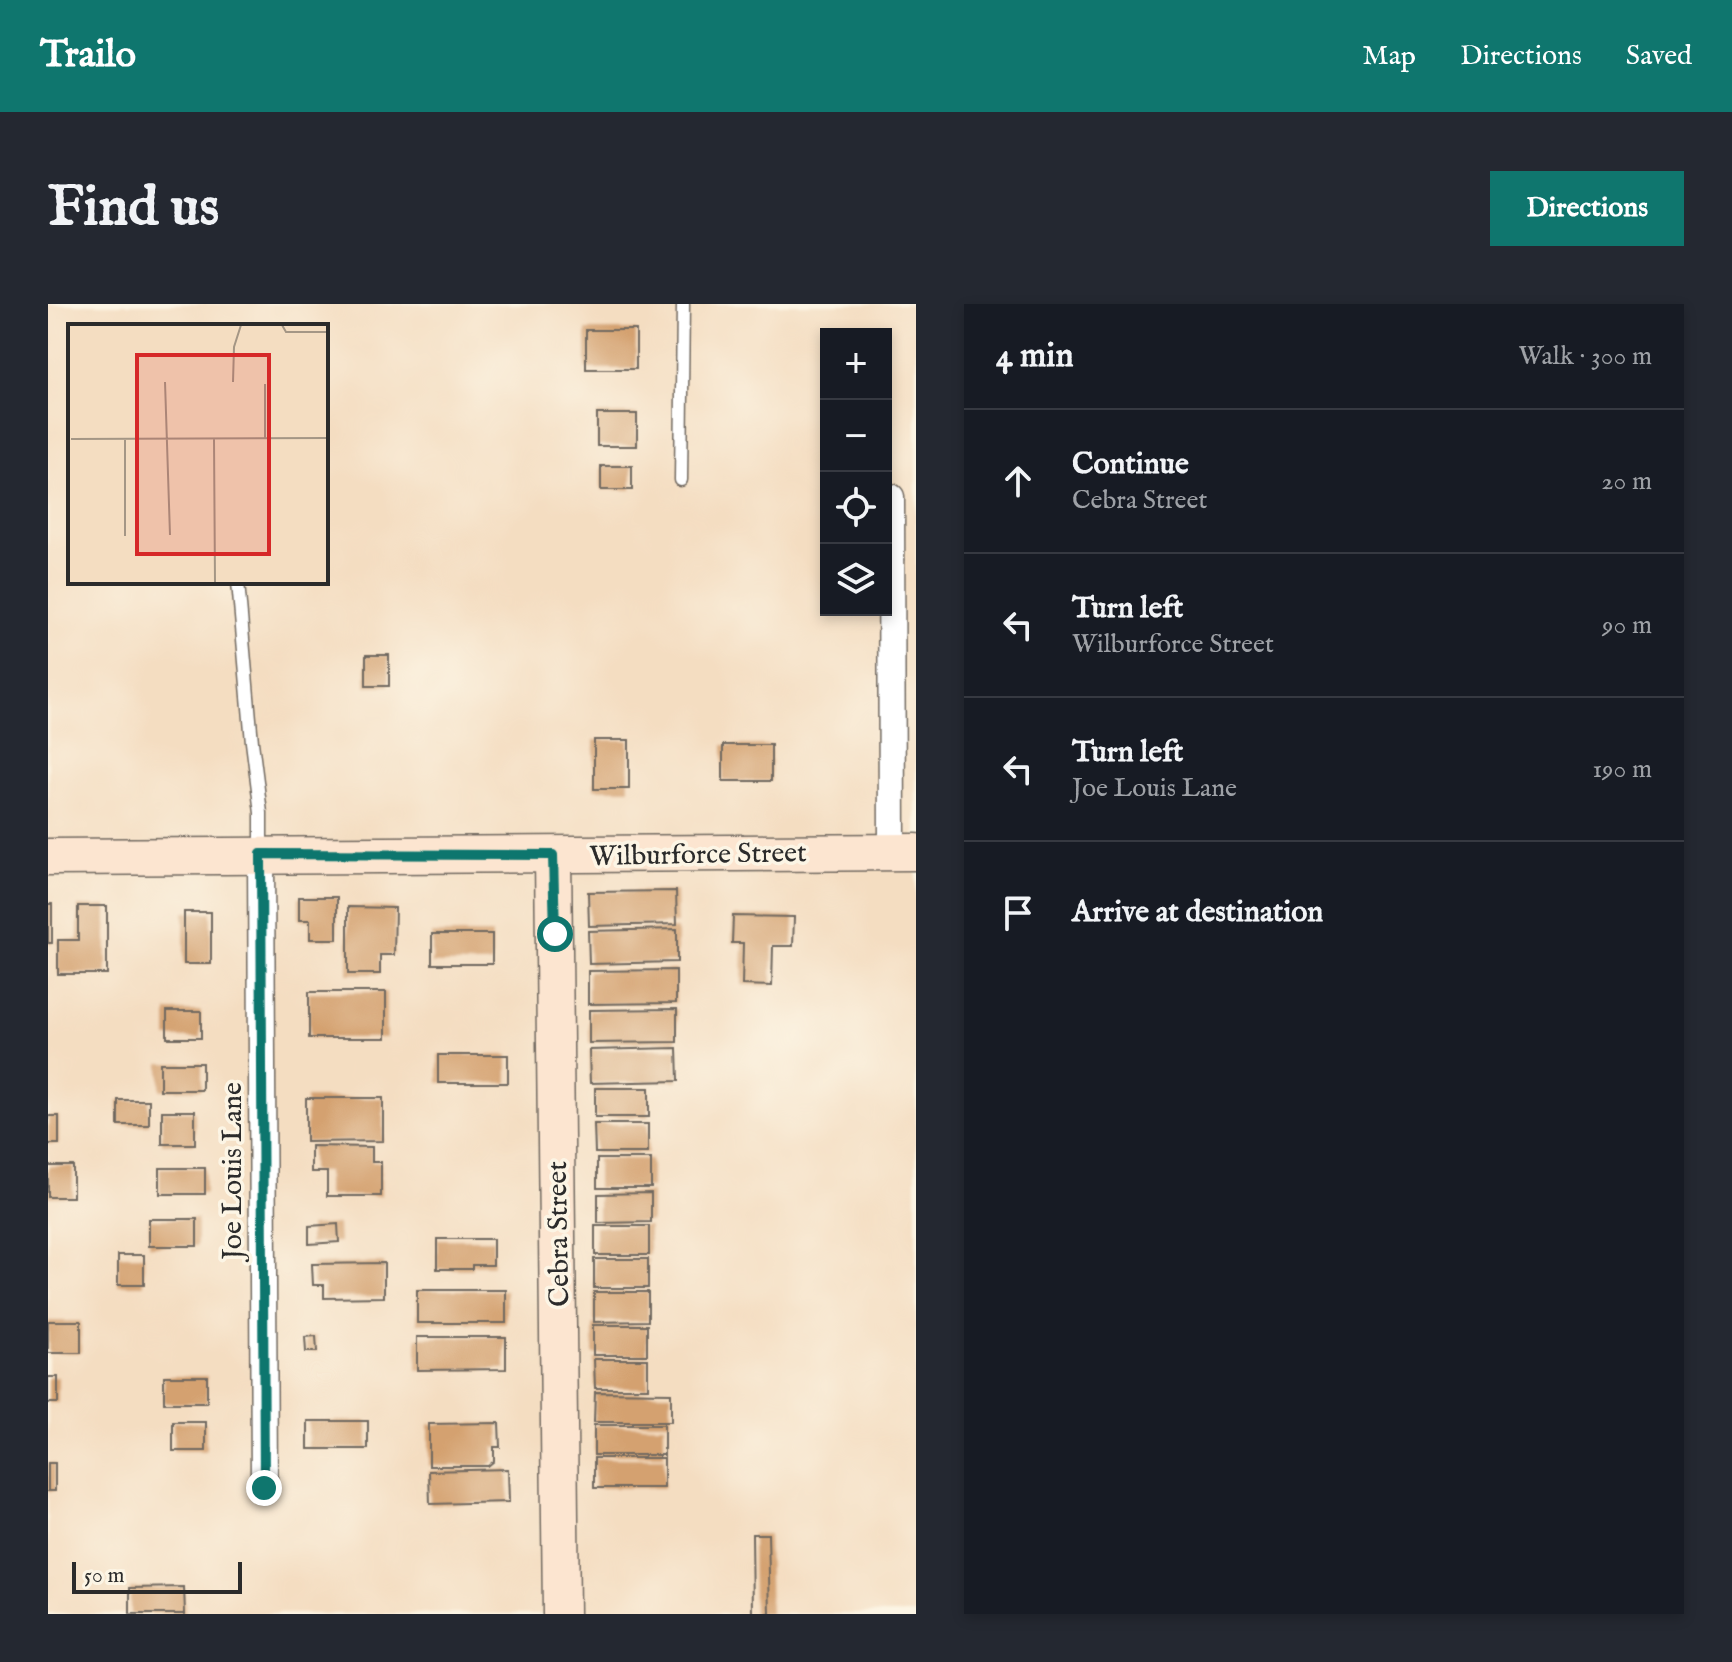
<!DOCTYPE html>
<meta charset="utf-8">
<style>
body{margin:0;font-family:"IM FELL English",serif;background:#242831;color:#f1f3f6}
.controls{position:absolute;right:24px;top:24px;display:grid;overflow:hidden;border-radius:0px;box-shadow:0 4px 12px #0003}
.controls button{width:72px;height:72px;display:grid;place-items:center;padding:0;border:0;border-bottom:2px solid #363941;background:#171b24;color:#f1f3f6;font:40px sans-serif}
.scale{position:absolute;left:24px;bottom:20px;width:170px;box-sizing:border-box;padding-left:8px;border:4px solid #2b2b2b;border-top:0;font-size:22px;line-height:28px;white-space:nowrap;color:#2b2b2b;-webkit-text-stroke:6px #fcf5e5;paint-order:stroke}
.stop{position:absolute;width:24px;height:24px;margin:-18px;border:6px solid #0f766e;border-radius:50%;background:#fff}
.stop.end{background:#0f766e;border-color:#fff;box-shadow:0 2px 8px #0008}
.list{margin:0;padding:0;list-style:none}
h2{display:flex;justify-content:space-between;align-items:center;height:104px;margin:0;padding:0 32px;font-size:34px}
h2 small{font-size:26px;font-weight:400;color:#9ea1a6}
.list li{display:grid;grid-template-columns:52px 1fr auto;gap:24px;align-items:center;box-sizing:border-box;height:144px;padding:0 32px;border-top:2px solid #363941}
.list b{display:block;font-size:30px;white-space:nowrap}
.list p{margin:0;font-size:26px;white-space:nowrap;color:#9ea1a6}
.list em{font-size:26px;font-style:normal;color:#9ea1a6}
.icon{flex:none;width:44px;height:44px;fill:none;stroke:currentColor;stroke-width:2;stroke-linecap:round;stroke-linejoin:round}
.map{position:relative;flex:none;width:868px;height:1310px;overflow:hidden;border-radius:0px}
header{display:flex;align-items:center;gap:48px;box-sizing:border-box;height:112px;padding:0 40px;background:#0f766e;color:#fff}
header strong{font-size:38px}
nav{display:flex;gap:44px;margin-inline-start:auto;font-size:28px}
.intro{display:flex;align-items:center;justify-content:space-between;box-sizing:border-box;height:192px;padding:0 48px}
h1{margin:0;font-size:56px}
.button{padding:20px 36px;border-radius:0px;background:#0f766e;color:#fff;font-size:28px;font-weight:700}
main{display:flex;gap:48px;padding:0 48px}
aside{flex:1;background:#171b24;border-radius:0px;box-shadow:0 4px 12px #0003}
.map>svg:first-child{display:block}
.building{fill:#d4a16f}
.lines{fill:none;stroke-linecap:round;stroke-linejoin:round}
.lane-casing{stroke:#716960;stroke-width:15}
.street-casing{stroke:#716960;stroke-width:29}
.secondary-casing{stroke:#716960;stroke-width:39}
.lane{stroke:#fff;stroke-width:12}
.street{stroke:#fff;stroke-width:26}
.secondary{stroke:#fce5d0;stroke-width:36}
.route{stroke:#0f766e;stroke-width:10}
.labels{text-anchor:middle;stroke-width:7;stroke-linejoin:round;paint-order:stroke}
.street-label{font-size:28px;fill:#2b2b2b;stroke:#fcf5e5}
.inset-road{fill:none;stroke:#a49685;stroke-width:2}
.view{fill:#d62828;fill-opacity:0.15;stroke:#d62828;stroke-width:4}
.inset-edge{fill:none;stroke:#2b2b2b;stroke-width:4}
</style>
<header>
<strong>Trailo</strong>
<nav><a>Map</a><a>Directions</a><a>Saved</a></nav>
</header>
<div class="intro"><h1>Find us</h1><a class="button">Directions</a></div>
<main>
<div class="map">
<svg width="868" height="1310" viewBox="0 0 868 1310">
<rect width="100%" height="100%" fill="#fcf5e5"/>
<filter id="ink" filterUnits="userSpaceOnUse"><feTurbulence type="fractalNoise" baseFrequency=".0125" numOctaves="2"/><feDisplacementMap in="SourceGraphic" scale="16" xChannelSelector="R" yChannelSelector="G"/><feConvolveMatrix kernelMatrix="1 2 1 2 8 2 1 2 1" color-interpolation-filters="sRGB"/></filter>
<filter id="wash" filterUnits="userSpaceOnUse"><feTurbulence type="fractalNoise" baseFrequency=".006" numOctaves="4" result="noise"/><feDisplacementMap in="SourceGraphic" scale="32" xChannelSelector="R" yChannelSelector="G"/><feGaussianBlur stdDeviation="1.8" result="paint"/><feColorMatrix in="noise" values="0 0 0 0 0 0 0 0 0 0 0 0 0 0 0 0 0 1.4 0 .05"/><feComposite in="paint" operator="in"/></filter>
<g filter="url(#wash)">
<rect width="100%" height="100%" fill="#f4ddc1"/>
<g id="blocks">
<g class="building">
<rect x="538" y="26" width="50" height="39"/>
<rect x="549" y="110" width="40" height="32"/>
<rect x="553" y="162" width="31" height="24"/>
<rect x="318" y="351" width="23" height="31"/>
<rect x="546" y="436" width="35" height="49"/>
<rect x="675" y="441" width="48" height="36"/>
<polygon points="628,587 629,620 541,622 540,588"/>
<polygon points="251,593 289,593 289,635 262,635 262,616 251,616"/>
<rect x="0" y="600" width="4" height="39"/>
<polygon points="30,602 59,602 59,670 10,670 10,636 30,636"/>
<polygon points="300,603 347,604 346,651 332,651 332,670 300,670"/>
<rect x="136" y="608" width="27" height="52"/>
<polygon points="685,612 746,613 745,642 725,642 724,682 694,681 695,639 684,639"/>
<polygon points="629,625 629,658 541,660 540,627"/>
<rect x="384" y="630" width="60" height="30"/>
<polygon points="628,666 628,699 540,700 540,667"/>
<rect x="261" y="688" width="77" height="46"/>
<polygon points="629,705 629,738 541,739 541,706"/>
<rect x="119" y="707" width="34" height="27"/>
<polygon points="629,744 630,777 542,779 541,746"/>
<rect x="390" y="751" width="70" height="28"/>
<rect x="112" y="759" width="42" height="27"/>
<rect x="547" y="784" width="54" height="29"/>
<polygon points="258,794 335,794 335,837 258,838"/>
<rect x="70" y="796" width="31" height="25"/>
<rect x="114" y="807" width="33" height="33"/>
<rect x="0" y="812" width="11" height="28"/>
<polygon points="546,820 600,820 600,849 547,849"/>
<polygon points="263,842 324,843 324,858 333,858 333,892 279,892 279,868 263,868"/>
<rect x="549" y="855" width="54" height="29"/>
<rect x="0" y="862" width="25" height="31"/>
<rect x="112" y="864" width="45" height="26"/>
<polygon points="603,889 603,918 550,919 550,890"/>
<rect x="101" y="915" width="48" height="27"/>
<polygon points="290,920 291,938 261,940 261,922"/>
<rect x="547" y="922" width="54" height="29"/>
<polygon points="389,935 445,935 445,961 424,961 424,965 389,965"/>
<rect x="70" y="951" width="26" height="30"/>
<rect x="546" y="955" width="54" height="29"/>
<polygon points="336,959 336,993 276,994 276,981 265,981 264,960"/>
<rect x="369" y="986" width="89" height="33"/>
<polygon points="546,988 600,988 600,1017 546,1018"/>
<rect x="0" y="1017" width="33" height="32"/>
<rect x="545" y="1021" width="54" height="30"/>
<polygon points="268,1032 269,1048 258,1048 257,1033"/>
<polygon points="369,1033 458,1033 458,1065 369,1066"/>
<polygon points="546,1055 600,1055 600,1084 547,1084"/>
<rect x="116" y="1072" width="43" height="27"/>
<rect x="0" y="1073" width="10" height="26"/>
<polygon points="547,1088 623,1089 623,1118 546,1118"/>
<rect x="260" y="1117" width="60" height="28"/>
<rect x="125" y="1118" width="33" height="29"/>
<polygon points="451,1119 452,1143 446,1143 446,1157 440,1162 381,1162 381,1120"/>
<rect x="546" y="1121" width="70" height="30"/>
<rect x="546" y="1154" width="70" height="30"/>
<rect x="0" y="1159" width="7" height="28"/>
<polygon points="460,1165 461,1198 382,1200 381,1167"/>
<polygon points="704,1230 720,1230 722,1310 705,1310"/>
<polygon points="136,1283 137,1310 82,1310 82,1284"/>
</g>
</g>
</g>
<g filter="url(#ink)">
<use href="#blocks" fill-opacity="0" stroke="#716960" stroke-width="2"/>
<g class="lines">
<g class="lane-casing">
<g id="lane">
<polyline points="633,176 635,0"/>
<polyline points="190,278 204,438 213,509 213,550"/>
</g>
</g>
<g class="street-casing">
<g id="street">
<polyline points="843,193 844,548"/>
<polyline points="213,550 216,1184"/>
</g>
</g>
<g class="secondary-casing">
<g id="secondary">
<polyline points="505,551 513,1310"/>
<polyline points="0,553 868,548"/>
</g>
</g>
<use href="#lane" class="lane"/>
<use href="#street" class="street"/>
<use href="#secondary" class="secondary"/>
</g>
</g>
<g class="lines" filter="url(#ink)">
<polyline class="route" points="216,1184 213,550 505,551 507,630"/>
</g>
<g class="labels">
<g class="street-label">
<text transform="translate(650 549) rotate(-1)" y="10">Wilburforce Street</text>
<text transform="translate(183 867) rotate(-90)" y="10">Joe Louis Lane</text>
<text transform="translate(509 930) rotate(-91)" y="10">Cebra Street</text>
</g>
</g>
<g transform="translate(20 20)">
<rect width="260" height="260" fill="#f4ddc1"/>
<path class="inset-road" d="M214,1L218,8H260V1M97,58L102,211M165,58L166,23L173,1M197,60V114M3,115L260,114M57,115V212M146,115L147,259M0,142V1"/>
<path class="view" d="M69,31H201V230H69Z"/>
<rect width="260" height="260" class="inset-edge"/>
</g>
</svg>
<div class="controls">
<button>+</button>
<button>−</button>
<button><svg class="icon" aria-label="locate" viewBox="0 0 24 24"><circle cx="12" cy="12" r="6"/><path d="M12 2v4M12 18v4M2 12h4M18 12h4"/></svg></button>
<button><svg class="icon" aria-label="layers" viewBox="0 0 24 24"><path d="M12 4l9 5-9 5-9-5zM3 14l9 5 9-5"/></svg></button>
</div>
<div class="scale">50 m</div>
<div class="stop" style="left:507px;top:630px"></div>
<div class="stop end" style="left:216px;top:1184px"></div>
</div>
<aside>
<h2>4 min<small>Walk · 300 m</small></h2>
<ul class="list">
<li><svg class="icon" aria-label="ahead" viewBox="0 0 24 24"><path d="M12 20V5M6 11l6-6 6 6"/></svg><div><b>Continue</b><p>Cebra Street</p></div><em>20 m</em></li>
<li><svg class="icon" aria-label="left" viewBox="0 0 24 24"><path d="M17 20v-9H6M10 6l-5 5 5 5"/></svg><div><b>Turn left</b><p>Wilburforce Street</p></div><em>90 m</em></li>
<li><svg class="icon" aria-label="left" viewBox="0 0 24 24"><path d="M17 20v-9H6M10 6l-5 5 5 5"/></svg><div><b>Turn left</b><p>Joe Louis Lane</p></div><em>190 m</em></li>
<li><svg class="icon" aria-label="arrive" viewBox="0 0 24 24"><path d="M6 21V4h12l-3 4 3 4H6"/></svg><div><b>Arrive at destination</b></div></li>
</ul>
</aside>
</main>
